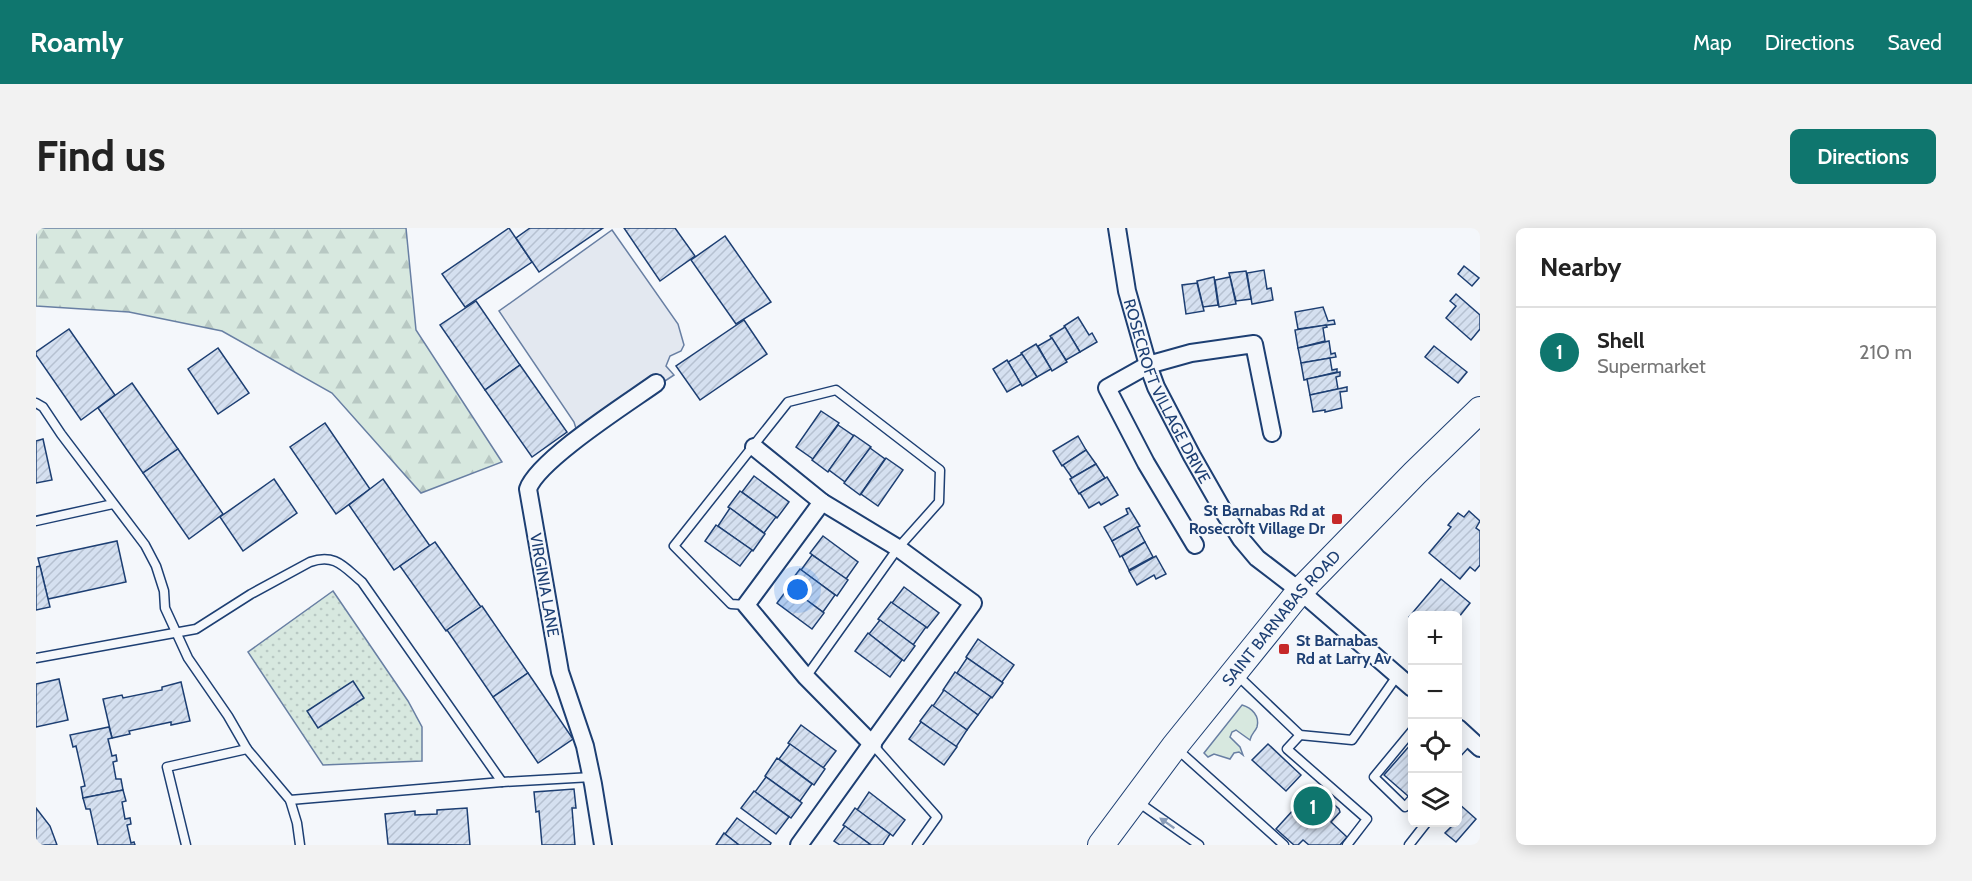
<!DOCTYPE html>
<meta charset="utf-8">
<style>
body{margin:0;font-family:Cabin,sans-serif;background:#f2f2f2;color:#222}
.controls{position:absolute;right:18px;bottom:18px;display:grid;overflow:hidden;border-radius:9px;box-shadow:0 3px 15px #0003}
.controls button{width:54px;height:54px;display:grid;place-items:center;padding:0;border:0;border-bottom:2px solid #e0e0e0;background:#fff;color:#222;font:30px sans-serif}
.you{position:absolute;left:762px;top:362px;width:21px;height:21px;margin:-15px;border:4px solid #fff;border-radius:50%;background:#1a73e8;box-shadow:0 0 0 9px #1a73e833}
.badge{display:grid;place-items:center;width:39px;height:39px;border-radius:50%;background:#0f766e;color:#fff;font-size:20px;font-weight:700}
.pin{position:absolute;translate:-50% -50%;border:3px solid #fff;box-shadow:0 2px 6px #0006}
.list{margin:0;padding:0;list-style:none}
h2{display:flex;justify-content:space-between;align-items:center;height:78px;margin:0;padding:0 24px;font-size:26px}
h2 small{font-size:20px;font-weight:400;color:#767676}
.list li{display:grid;grid-template-columns:39px 1fr auto;gap:18px;align-items:center;box-sizing:border-box;height:90px;padding:0 24px;border-top:2px solid #e0e0e0}
.list b{display:block;font-size:22px;white-space:nowrap}
.list p{margin:0;font-size:20px;white-space:nowrap;color:#767676}
.list em{font-size:20px;font-style:normal;color:#767676}
.icon{flex:none;width:33px;height:33px;fill:none;stroke:currentColor;stroke-width:2;stroke-linecap:round;stroke-linejoin:round}
.map{position:relative;flex:none;width:1444px;height:617px;overflow:hidden;border-radius:9px}
header{display:flex;align-items:center;gap:36px;box-sizing:border-box;height:84px;padding:0 30px;background:#0f766e;color:#fff}
header strong{font-size:28px}
nav{display:flex;gap:33px;margin-inline-start:auto;font-size:21px}
.intro{display:flex;align-items:center;justify-content:space-between;box-sizing:border-box;height:144px;padding:0 36px}
h1{margin:0;font-size:42px}
.button{padding:15px 27px;border-radius:9px;background:#0f766e;color:#fff;font-size:21px;font-weight:700}
main{display:flex;gap:36px;padding:0 36px}
aside{flex:1;background:#fff;border-radius:9px;box-shadow:0 3px 15px #0003}
.map>svg:first-child{display:block}
.grass{fill:#d7e8df;stroke:#687fa3;stroke-width:1.5}
.forest{fill:url(#forest-firs);stroke:#687fa3;stroke-width:1.5}
.park{fill:url(#park-dots);stroke:#687fa3;stroke-width:1.5}
.parking{fill:#e3e8f0;stroke:#687fa3;stroke-width:1.5}
.building{fill:url(#building-hatch);stroke:#1d3f73;stroke-width:1.5}
.lines{fill:none;stroke-linecap:round;stroke-linejoin:round}
.lane-casing{stroke:#1d3f73;stroke-width:11}
.street-casing{stroke:#1d3f73;stroke-width:20}
.primary-casing{stroke:#1d3f73;stroke-width:28}
.lane{stroke:#f4f7fb;stroke-width:8}
.street{stroke:#f4f7fb;stroke-width:16}
.primary{stroke:#f4f7fb;stroke-width:26}
.oneway{fill:#889bb7}
.poi-dot{fill:#c62828;stroke:#f4f7fb;stroke-width:2}
.labels{text-anchor:middle;stroke-width:4.5;stroke-linejoin:round;paint-order:stroke}
.street-label{font-size:16px;fill:#1d3f73;stroke:#f4f7fb}
.poi-label{font-size:16px;font-weight:bold;fill:#1d3f73;stroke:#f4f7fb;text-anchor:end}
</style>
<header>
<strong>Roamly</strong>
<nav><a>Map</a><a>Directions</a><a>Saved</a></nav>
</header>
<div class="intro"><h1>Find us</h1><a class="button">Directions</a></div>
<main>
<div class="map">
<svg width="1444" height="617" viewBox="0 0 1444 617">
<defs>
<pattern id="forest-firs" width="22" height="20" patternUnits="userSpaceOnUse" patternTransform="scale(1.5)"><rect width="22" height="20" fill="#d7e8df"/><path d="M5 1l3.5 6h-7zM16 11l3.5 6h-7z" fill="#b8c8c3"/></pattern>
<pattern id="park-dots" width="8" height="8" patternUnits="userSpaceOnUse" patternTransform="scale(1.5)"><rect width="8" height="8" fill="#d7e8df"/><path d="M2 2h.1M6 6h.1" fill="none" stroke="#b8c8c3" stroke-width="1.8" stroke-linecap="round"/></pattern>
<pattern id="building-hatch" width="6" height="6" patternUnits="userSpaceOnUse" patternTransform="scale(1.5)"><rect width="6" height="6" fill="#d5e0f0"/><path d="M-1 1l2-2M0 6l6-6M5 7l2-2" fill="none" stroke="#b6c1d1"/></pattern>
</defs>
<rect width="100%" height="100%" fill="#f4f7fb"/>
<path class="grass" d="M1206,477C1216,480 1224,488 1221,499C1219,504 1215,506 1214,512L1200,502L1196,504L1194,509L1204,519L1207,527L1203,524L1198,525L1194,531L1178,526L1172,529L1168,525Z"/>
<polygon class="forest" points="0,0 370,0 380,102 466,234 385,265 296,165 186,103 93,84 0,78"/>
<polygon class="park" points="297,363 372,473 386,499 386,533 287,537 212,424"/>
<polygon class="parking" points="576,2 642,96 648,117 645,123 634,128 630,138 638,147 543,210 538,194 463,83"/>
<g class="building">
<polygon points="473,0 496,34 429,79 406,46"/>
<polygon points="494,0 567,0 503,44 480,10"/>
<polygon points="588,0 639,0 659,28 624,53"/>
<polygon points="689,8 735,74 700,96 655,32"/>
<polygon points="1428,38 1443,50 1436,58 1422,46"/>
<polygon points="1228,42 1231,61 1235,60 1237,72 1216,76 1211,45"/>
<polygon points="1210,43 1215,71 1200,73 1193,45"/>
<polygon points="1178,49 1182,77 1167,79 1161,53"/>
<polygon points="1194,49 1200,76 1183,79 1179,52"/>
<polygon points="1161,55 1168,83 1150,86 1146,57"/>
<polygon points="1420,66 1444,87 1444,101 1435,112 1410,90 1420,78 1414,73"/>
<polygon points="440,73 484,137 449,162 404,97"/>
<polygon points="1287,79 1292,93 1298,92 1299,96 1262,101 1259,84"/>
<polygon points="1042,89 1053,107 1056,105 1061,114 1044,124 1028,98"/>
<polygon points="708,92 731,126 664,172 640,138"/>
<polygon points="1290,97 1291,99 1287,100 1289,113 1262,120 1259,102"/>
<polygon points="1029,99 1044,124 1030,132 1014,108"/>
<polygon points="33,101 79,167 45,192 0,127 0,124"/>
<polygon points="1016,110 1031,134 1016,143 1002,118"/>
<polygon points="1293,113 1295,126 1299,125 1300,129 1265,135 1262,120"/>
<polygon points="1000,116 1015,141 1001,149 985,125"/>
<polygon points="1398,118 1431,144 1422,155 1389,129"/>
<polygon points="182,120 213,165 182,186 152,141"/>
<polygon points="986,126 1001,149 986,158 972,134"/>
<polygon points="1294,130 1296,142 1301,141 1301,144 1268,152 1265,135"/>
<polygon points="971,132 985,156 971,164 957,141"/>
<polygon points="484,137 531,204 496,229 449,162"/>
<polygon points="1304,144 1304,148 1300,149 1302,161 1274,167 1271,151"/>
<polygon points="96,155 142,221 107,245 62,180"/>
<polygon points="1311,159 1311,163 1304,164 1306,180 1289,184 1289,182 1277,184 1274,167"/>
<polygon points="785,183 803,195 777,231 760,219"/>
<polygon points="289,195 334,261 300,286 254,219"/>
<polygon points="802,197 818,208 792,244 776,232"/>
<polygon points="818,207 835,219 809,254 793,242"/>
<polygon points="1042,208 1050,222 1026,238 1017,223"/>
<polygon points="7,211 16,252 0,255 0,213"/>
<polygon points="834,220 849,231 824,267 808,255"/>
<polygon points="142,221 187,286 153,311 107,245"/>
<polygon points="1050,222 1060,236 1036,250 1027,237"/>
<polygon points="850,230 867,242 842,278 825,266"/>
<polygon points="1060,236 1069,250 1043,266 1034,251"/>
<polygon points="718,248 753,274 741,290 706,264"/>
<polygon points="1071,249 1082,267 1065,277 1063,274 1053,280 1044,265"/>
<polygon points="238,251 261,285 207,323 184,289"/>
<polygon points="347,251 394,318 358,342 313,277"/>
<polygon points="704,263 740,289 728,305 692,279"/>
<polygon points="694,280 729,306 717,323 682,298"/>
<polygon points="1093,280 1104,298 1076,313 1068,299 1092,286 1090,281"/>
<polygon points="1433,283 1444,293 1440,300 1444,303 1444,337 1439,343 1434,339 1424,351 1393,325 1415,299 1412,297 1422,285 1428,289"/>
<polygon points="680,297 716,322 704,338 669,313"/>
<polygon points="1101,299 1109,314 1084,329 1076,313"/>
<polygon points="787,308 822,334 810,351 774,325"/>
<polygon points="81,313 90,354 12,371 2,330"/>
<polygon points="399,314 445,379 410,403 364,338"/>
<polygon points="1109,314 1117,329 1093,342 1086,328"/>
<polygon points="776,327 812,352 801,368 765,342"/>
<polygon points="1120,328 1130,346 1120,351 1118,347 1101,357 1093,343"/>
<polygon points="4,338 14,379 0,382 0,339"/>
<polygon points="764,341 799,367 787,384 751,358"/>
<polygon points="1405,351 1434,375 1422,390 1422,388 1376,388 1376,392 1373,389"/>
<polygon points="753,359 788,385 776,401 741,375"/>
<polygon points="868,359 903,385 891,400 856,375"/>
<polygon points="855,374 890,399 877,417 842,391"/>
<polygon points="446,378 492,445 457,469 411,402"/>
<polygon points="844,392 879,418 868,433 833,406"/>
<polygon points="832,405 866,432 854,449 819,423"/>
<polygon points="942,411 978,437 966,454 930,429"/>
<polygon points="931,430 967,455 956,470 921,445"/>
<polygon points="919,444 955,469 942,487 907,462"/>
<polygon points="492,445 537,511 502,535 457,469"/>
<polygon points="23,451 32,492 0,499 0,456"/>
<polygon points="317,453 328,470 282,500 271,483"/>
<polygon points="145,454 154,493 135,497 135,494 93,503 94,506 76,510 67,471 86,467 87,470 126,462 126,459"/>
<polygon points="908,462 942,487 931,502 897,478"/>
<polygon points="896,477 931,502 920,519 884,493"/>
<polygon points="885,494 921,519 908,537 873,511"/>
<polygon points="765,497 800,523 787,540 752,515"/>
<polygon points="73,499 76,510 72,511 76,528 80,527 81,533 77,534 80,551 85,551 87,562 47,570 45,559 49,558 40,518 37,519 34,507"/>
<polygon points="1376,515 1376,563 1372,568 1348,547"/>
<polygon points="754,516 789,541 778,557 743,531"/>
<polygon points="1232,516 1265,547 1250,563 1216,532"/>
<polygon points="741,530 776,556 764,573 729,548"/>
<polygon points="730,549 766,575 755,590 719,564"/>
<polygon points="1278,559 1303,581 1304,584 1295,594 1311,609 1304,617 1273,617 1267,612 1262,617 1258,617 1240,601"/>
<polygon points="538,561 540,580 536,580 539,617 506,617 503,583 500,584 498,564"/>
<polygon points="87,562 90,573 86,574 89,591 94,590 95,596 91,597 95,615 98,614 99,617 62,617 54,581 50,581 47,570"/>
<polygon points="718,563 753,589 740,606 705,580"/>
<polygon points="833,564 869,592 857,608 821,582"/>
<polygon points="1422,575 1440,591 1420,614 1409,605 1417,597 1414,594 1422,594"/>
<polygon points="0,580 14,598 21,617 0,617"/>
<polygon points="431,580 434,617 352,616 349,586 379,583 379,587 401,586 401,582"/>
<polygon points="819,580 854,606 847,617 835,617 807,597"/>
<polygon points="701,590 735,615 734,617 703,617 689,606"/>
<polygon points="809,598 835,617 804,617 798,613"/>
<polygon points="688,605 689,606 703,617 680,617"/>
</g>
<g class="lines">
<g class="lane-casing">
<g id="lane">
<polyline points="0,175 7,179 25,206 109,317 120,338 128,363 129,380 152,430 192,488 211,521 254,572 261,595 264,617"/>
<polyline points="0,293 77,276"/>
<polyline points="710,377 695,376 638,318 752,174 800,162 904,242 903,274 862,320 770,449"/>
<path d="M0,430L160,401L215,366L274,334C299,325 308,339 326,354L466,554L556,549"/>
<polyline points="1200,446 1264,507 1316,512 1361,448"/>
<polyline points="1376,503 1338,549 1369,579 1376,571"/>
<polyline points="1264,507 1251,521 1331,591 1311,617"/>
<polyline points="837,517 901,589 881,617"/>
<polyline points="1141,521 1248,617"/>
<polyline points="1422,524 1434,511"/>
<polyline points="254,572 466,554"/>
<polyline points="1102,574 1163,617"/>
<polyline points="150,617 131,539 211,521"/>
<polyline points="1373,617 1391,594"/>
</g>
</g>
<g class="street-casing">
<g id="street">
<path id="s1" d="M1081,0L1091,63L1112,137L1120,159L1156,228L1189,286L1205,311L1221,330L1264,363L1376,460"/>
<polyline points="718,219 786,274 862,320 937,375 763,617"/>
<polyline points="786,274 710,377 770,449 837,517"/>
<polyline points="1159,317 1110,235 1071,160 1112,137 1155,125 1218,116 1236,205"/>
<polyline points="1422,500 1444,520"/>
<path d="M567,617L557,556L549,518L524,444L492,261C502,232 592,175 620,155"/>
</g>
</g>
<g class="primary-casing">
<g id="primary">
<path id="s2" d="M1065,617L1138,519L1264,363L1379,245L1444,182"/>
</g>
</g>
<use href="#lane" class="lane"/>
<use href="#street" class="street"/>
<use href="#primary" class="primary"/>
</g>
<defs><path id="oneway-solid" d="M-6-.8H1V-3.2L6.5 0L1 3.2V.8H-6Z" transform="scale(1.5)"/></defs>
<use class="oneway" href="#oneway-solid" transform="translate(1131 595) rotate(-145)"/>
<g class="poi-dot">
<rect x="1295" y="285" width="12" height="12" rx="3"/>
<rect x="1242" y="415" width="12" height="12" rx="3"/>
</g>
<g class="labels">
<g class="street-label">
<text dy="6" stroke="none"><textPath href="#s1" startOffset="172">ROSECROFT VILLAGE DRIVE</textPath></text>
<text transform="translate(509 357) rotate(80)" y="6">VIRGINIA LANE</text>
<text dy="6" stroke="none"><textPath href="#s2" startOffset="290">SAINT BARNABAS ROAD</textPath></text>
</g>
<g class="poi-label">
<text x="1289" y="288">St Barnabas Rd at<tspan x="1289" dy="18">Rosecroft Village Dr</tspan></text>
<text x="1260" y="418" text-anchor="start">St Barnabas<tspan x="1260" dy="18">Rd at Larry Av</tspan></text>
</g>
</g>
</svg>
<div class="controls">
<button>+</button>
<button>−</button>
<button><svg class="icon" aria-label="locate" viewBox="0 0 24 24"><circle cx="12" cy="12" r="6"/><path d="M12 2v4M12 18v4M2 12h4M18 12h4"/></svg></button>
<button><svg class="icon" aria-label="layers" viewBox="0 0 24 24"><path d="M12 4l9 5-9 5-9-5zM3 14l9 5 9-5"/></svg></button>
</div>
<div class="you"></div>
<div class="pin badge" style="left:1277px;top:578px">1</div>
</div>
<aside>
<h2>Nearby<small></small></h2>
<ul class="list">
<li><span class="badge">1</span><div><b>Shell</b><p>Supermarket</p></div><em>210 m</em></li>
</ul>
</aside>
</main>
